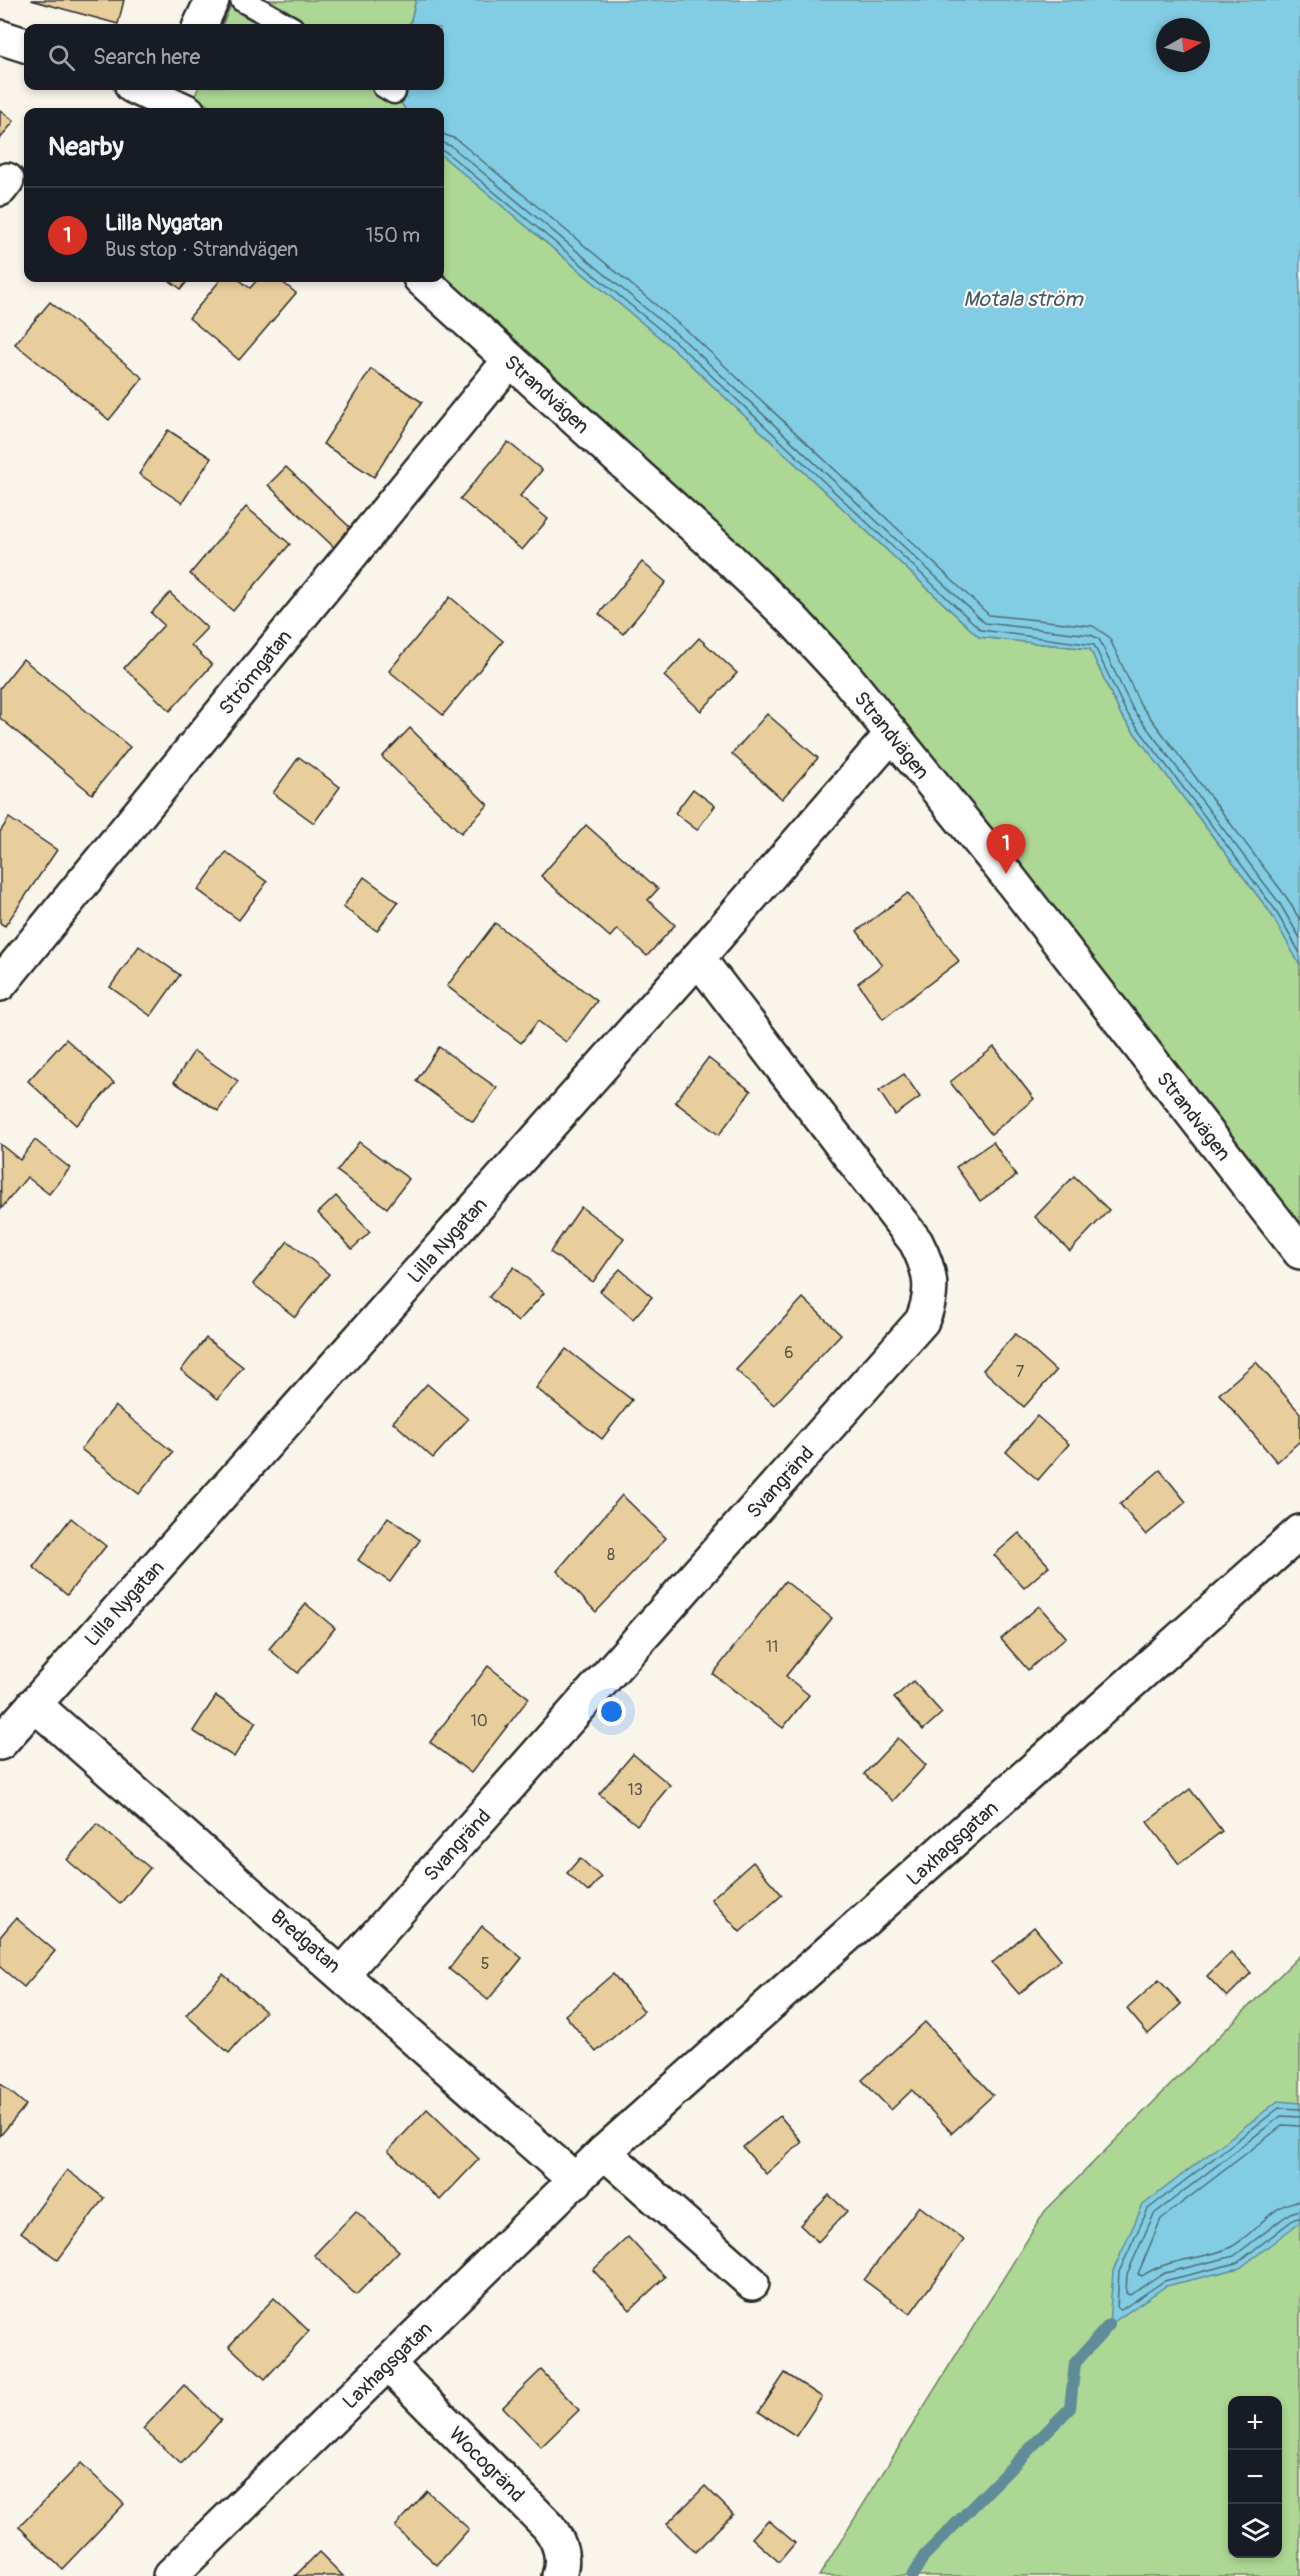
<!DOCTYPE html>
<meta charset="utf-8">
<style>
body{margin:0;font-family:Pangolin,sans-serif;background:#20242c;color:#f1f3f6}
.controls{position:absolute;right:18px;bottom:18px;display:grid;overflow:hidden;border-radius:12px;box-shadow:0 3px 9px #0003}
.controls button{width:54px;height:54px;display:grid;place-items:center;padding:0;border:0;border-bottom:2px solid #363941;background:#171b24;color:#f1f3f6;font:30px sans-serif}
.compass{position:absolute;left:1156px;top:18px;width:54px;height:54px;border-radius:50%;background:#171b24;box-shadow:0 3px 9px #0003;rotate:82deg}
.you{position:absolute;left:612px;top:1712px;width:21px;height:21px;margin:-15px;border:4px solid #fff;border-radius:50%;background:#1a73e8;box-shadow:0 0 0 9px #1a73e833}
.badge{display:grid;place-items:center;width:39px;height:39px;border-radius:50%;background:#d93025;color:#fff;font-size:20px;font-weight:700}
.pin{position:absolute;translate:-50% -50px;filter:drop-shadow(0 2px 3px #0008)}
.pin::after{content:'';position:absolute;top:32px;width:21px;height:18px;background:inherit;clip-path:polygon(0 0,100% 0,50% 100%)}
.list{margin:0;padding:0;list-style:none}
h2{display:flex;justify-content:space-between;align-items:center;height:78px;margin:0;padding:0 24px;font-size:26px}
h2 small{font-size:20px;font-weight:400;color:#9ea1a6}
.list li{display:grid;grid-template-columns:39px 1fr auto;gap:18px;align-items:center;box-sizing:border-box;height:96px;padding:0 24px;border-top:2px solid #363941}
.list b{display:block;font-size:22px;white-space:nowrap}
.list p{margin:0;font-size:20px;white-space:nowrap;color:#9ea1a6}
.list em{font-size:20px;font-style:normal;color:#9ea1a6}
.icon{flex:none;width:33px;height:33px;fill:none;stroke:currentColor;stroke-width:2;stroke-linecap:round;stroke-linejoin:round}
.map{position:relative;flex:none;width:1300px;height:2576px;overflow:hidden}
.search{position:absolute;background:#171b24;box-shadow:0 3px 9px #0003;left:24px;top:24px;width:420px;height:66px;display:flex;align-items:center;gap:15px;box-sizing:border-box;padding:0 21px;border-radius:12px;color:#9ea1a6;font-size:22px}
.panel{position:absolute;background:#171b24;box-shadow:0 3px 9px #0003;left:24px;top:108px;width:420px;height:174px;border-radius:12px}
.map>svg:first-child{display:block}
.green{fill:#add794;stroke:#6c8160;stroke-width:1.5;fill-rule:evenodd}
.water{fill:#83cde4;stroke:#608c9a;stroke-width:1.5;fill-rule:evenodd}
.lines{fill:none;stroke-linecap:round;stroke-linejoin:round}
.shore{stroke:#4e6c75;stroke-width:1.5}
.stream{stroke:#608c9a;stroke-width:12}
.building{fill:#e8ce9d;stroke:#2b2b2b;stroke-width:1.5}
.lane-casing{stroke:#2b2b2b;stroke-width:27}
.street-casing{stroke:#2b2b2b;stroke-width:38}
.lane{stroke:#fff;stroke-width:22}
.street{stroke:#fff;stroke-width:33}
.labels{text-anchor:middle;stroke-width:4.5;stroke-linejoin:round;paint-order:stroke}
.number-label{font-size:16px;fill:#5a5448}
.street-label{font-size:20px;fill:#2b2b2b;stroke:#fff}
.water-label{font-size:21px;font-style:italic;fill:#455c62;stroke:#fff}
</style>
<div class="map">
<svg width="1300" height="2576" viewBox="0 0 1300 2576">
<rect width="100%" height="100%" fill="#faf5eb"/>
<filter id="ink" filterUnits="userSpaceOnUse"><feTurbulence type="fractalNoise" baseFrequency=".0167" numOctaves="2"/><feDisplacementMap in="SourceGraphic" scale="12" xChannelSelector="R" yChannelSelector="G"/><feConvolveMatrix kernelMatrix="1 2 1 2 8 2 1 2 1" color-interpolation-filters="sRGB"/></filter>
<g filter="url(#ink)">
<g class="green">
<polygon points="233,0 416,0 409,28 221,28"/>
<polygon points="199,86 396,86 394,92 407,112 217,112 195,96"/>
<polygon points="440,154 677,352 979,637 1090,649 1121,715 1270,912 1300,965 1300,1242 1047,906 440,278"/>
<path d="M1300,1955V2576H819L1045,2211ZM1232,2400H1278V2554H1232Z"/>
</g>
<g class="water">
<path d="M416,0H1300V965L1270,912L1121,715L1090,649L979,637L677,352L440,154V112H407L394,92L396,86H440V28H409ZM1165,27H1201V63H1165Z"/>
<polygon points="1278,2101 1300,2103 1300,2222 1240,2268 1166,2286 1109,2325 1113,2271 1143,2205"/>
</g>
<g class="lines">
<g class="shore">
<polyline points="440,133 456,139 692,335 989,615 1093,626 1109,637 1140,704 1287,898 1300,920"/>
<polyline points="440,142 451,146 686,342 985,623 1091,635 1099,639 1132,708 1280,904 1300,938"/>
<polyline points="440,150 446,152 681,347 981,630 1094,645 1126,712 1274,908 1300,953"/>
<polyline points="1300,2109 1279,2108 1148,2209 1119,2272 1117,2308 1121,2310 1164,2281 1237,2263 1294,2219 1300,2218"/>
<polyline points="1300,2117 1281,2116 1154,2214 1127,2274 1126,2293 1130,2295 1161,2274 1234,2256 1290,2213 1300,2210"/>
<path d="M1300,2126L1283,2125L1161,2219L1138,2274L1142,2276C1172,2256 1203,2261 1231,2247C1253,2236 1273,2202 1300,2201"/>
</g>
<polyline class="stream" points="912,2576 924,2556 1070,2408 1075,2363 1109,2325"/>
</g>
<g class="building">
<polygon points="31,0 124,0 118,24"/>
<polygon points="0,110 14,121 0,139"/>
<polygon points="166,278 190,278 181,289"/>
<polygon points="222,278 237,278 250,288 259,278 277,278 296,293 239,360 189,318"/>
<polygon points="50,302 143,378 109,420 15,344"/>
<polygon points="371,369 422,402 374,477 323,444"/>
<polygon points="168,430 211,458 182,503 139,474"/>
<polygon points="508,442 542,470 520,496 548,519 522,550 460,499"/>
<polygon points="286,467 354,531 337,550 268,485"/>
<polygon points="246,507 290,544 233,611 190,574"/>
<polygon points="642,562 666,582 623,634 599,614"/>
<polygon points="170,593 207,628 191,645 212,665 170,711 124,668 164,625 151,613"/>
<polygon points="450,597 503,641 443,715 389,671"/>
<polygon points="699,638 737,673 701,711 664,676"/>
<polygon points="23,659 130,747 92,794 0,718 0,688"/>
<polygon points="767,714 818,758 782,799 732,754"/>
<polygon points="410,728 488,805 461,833 382,757"/>
<polygon points="299,757 340,787 314,823 273,793"/>
<polygon points="693,789 715,806 697,830 675,813"/>
<polygon points="9,818 57,850 5,926 0,923 0,832"/>
<polygon points="586,825 658,889 648,900 675,925 647,956 617,929 610,937 541,876"/>
<polygon points="226,852 267,882 239,920 198,890"/>
<polygon points="364,877 398,902 377,931 343,907"/>
<polygon points="908,893 959,961 883,1019 858,983 882,965 857,931"/>
<polygon points="495,923 597,1001 566,1042 538,1021 521,1043 447,986"/>
<polygon points="139,946 180,975 151,1016 110,987"/>
<polygon points="66,1039 114,1083 76,1125 28,1081"/>
<polygon points="439,1047 497,1088 473,1122 416,1081"/>
<polygon points="994,1047 1034,1099 991,1134 950,1082"/>
<polygon points="194,1051 238,1081 218,1111 174,1082"/>
<polygon points="708,1058 751,1091 719,1135 675,1102"/>
<polygon points="904,1074 920,1097 895,1115 879,1091"/>
<polygon points="35,1140 70,1168 49,1194 27,1177 1,1209 0,1144 20,1160"/>
<polygon points="359,1142 409,1179 387,1208 337,1171"/>
<polygon points="993,1142 1016,1176 980,1201 956,1167"/>
<polygon points="1074,1176 1109,1210 1070,1251 1035,1217"/>
<polygon points="336,1196 370,1232 352,1249 318,1213"/>
<polygon points="581,1207 624,1238 593,1282 550,1252"/>
<polygon points="288,1241 329,1274 295,1317 253,1284"/>
<polygon points="514,1267 544,1293 518,1322 489,1297"/>
<polygon points="620,1269 652,1297 633,1319 600,1291"/>
<polygon points="803,1298 841,1334 774,1405 736,1370"/>
<polygon points="1015,1334 1056,1371 1024,1407 983,1370"/>
<polygon points="206,1338 243,1367 218,1399 181,1370"/>
<polygon points="566,1349 632,1400 602,1439 536,1388"/>
<polygon points="1256,1362 1300,1413 1300,1441 1277,1462 1219,1394"/>
<polygon points="427,1384 468,1419 433,1458 393,1422"/>
<polygon points="115,1406 173,1452 139,1494 81,1449"/>
<polygon points="1037,1416 1069,1444 1038,1480 1006,1452"/>
<polygon points="1160,1470 1186,1502 1146,1535 1120,1504"/>
<polygon points="622,1495 666,1538 596,1612 557,1571"/>
<polygon points="388,1517 420,1540 390,1582 358,1560"/>
<polygon points="71,1518 106,1546 67,1595 33,1567"/>
<polygon points="1019,1533 1049,1566 1024,1588 994,1555"/>
<polygon points="785,1581 832,1618 786,1676 809,1695 783,1728 713,1674"/>
<polygon points="306,1604 335,1628 298,1673 269,1649"/>
<polygon points="1039,1606 1066,1637 1028,1670 1001,1639"/>
<polygon points="488,1666 529,1698 471,1773 430,1742"/>
<polygon points="913,1681 942,1713 923,1730 894,1698"/>
<polygon points="216,1696 256,1722 234,1757 193,1731"/>
<polygon points="898,1738 926,1765 893,1801 864,1774"/>
<polygon points="633,1754 670,1785 637,1825 599,1794"/>
<polygon points="1190,1789 1222,1831 1179,1864 1147,1822"/>
<polygon points="97,1824 150,1868 120,1904 67,1860"/>
<polygon points="580,1858 601,1877 588,1892 567,1873"/>
<polygon points="753,1862 782,1895 740,1932 711,1899"/>
<polygon points="16,1918 55,1951 24,1987 0,1967 0,1937"/>
<polygon points="482,1926 522,1958 488,2000 449,1969"/>
<polygon points="1034,1927 1061,1959 1019,1994 992,1963"/>
<polygon points="1231,1952 1251,1973 1227,1997 1207,1976"/>
<polygon points="223,1974 265,2011 229,2053 186,2015"/>
<polygon points="613,1974 644,2011 596,2052 565,2015"/>
<polygon points="1159,1980 1181,2004 1148,2034 1127,2009"/>
<polygon points="925,2022 993,2095 952,2133 912,2090 891,2110 862,2080"/>
<polygon points="0,2083 26,2105 0,2136"/>
<polygon points="427,2109 479,2159 440,2200 388,2151"/>
<polygon points="780,2116 802,2142 766,2174 743,2147"/>
<polygon points="67,2170 104,2198 58,2260 21,2232"/>
<polygon points="829,2195 847,2211 818,2242 800,2225"/>
<polygon points="919,2206 964,2240 910,2314 864,2280"/>
<polygon points="356,2211 399,2251 356,2295 314,2255"/>
<polygon points="628,2237 665,2277 630,2310 593,2270"/>
<polygon points="274,2298 309,2331 265,2379 229,2346"/>
<polygon points="541,2370 579,2410 541,2447 503,2407"/>
<polygon points="785,2373 822,2397 796,2436 759,2412"/>
<polygon points="184,2385 221,2420 181,2464 143,2429"/>
<polygon points="81,2463 124,2504 62,2569 19,2527"/>
<polygon points="705,2486 733,2514 695,2552 667,2524"/>
<polygon points="427,2491 469,2529 437,2565 395,2527"/>
<polygon points="768,2520 795,2543 779,2562 752,2538"/>
<polygon points="319,2552 343,2576 295,2576"/>
</g>
<g class="lines">
<g class="lane-casing">
<g id="lane">
<polyline points="242,0 292,28"/>
<polyline points="384,86 394,92"/>
</g>
</g>
<g class="street-casing">
<g id="street">
<polyline points="199,28 212,0"/>
<polyline points="0,37 28,46"/>
<polyline points="132,86 188,112"/>
<polyline points="0,189 7,180"/>
<polyline points="420,278 721,551 793,620 845,676 1006,874 1300,1252"/>
<polyline points="0,984 510,360"/>
<polyline points="34,1704 576,2181"/>
<polyline points="0,1743 698,958 892,734"/>
<path d="M343,1973L922,1321C935,1291 931,1271 916,1242L698,958"/>
<polyline points="604,2152 752,2283"/>
<path d="M388,2364L548,2526C560,2541 565,2558 559,2576"/>
<polyline points="170,2576 604,2152 1300,1532"/>
</g>
</g>
<use href="#lane" class="lane"/>
<use href="#street" class="street"/>
</g>
</g>
<g class="labels">
<g class="number-label">
<text x="789" y="1358">6</text>
<text x="1020" y="1377">7</text>
<text x="611" y="1560">8</text>
<text x="772" y="1652">11</text>
<text x="479" y="1726">10</text>
<text x="635" y="1795">13</text>
<text x="485" y="1969">5</text>
</g>
<g class="street-label">
<text transform="translate(547 394) rotate(42)" y="7">Strandvägen</text>
<text transform="translate(255 672) rotate(-51)" y="7">Strömgatan</text>
<text transform="translate(892 735) rotate(51)" y="7">Strandvägen</text>
<text transform="translate(1194 1116) rotate(52)" y="7">Strandvägen</text>
<text transform="translate(447 1240) rotate(-48)" y="7">Lilla Nygatan</text>
<text transform="translate(780 1482) rotate(-48)" y="7">Svangränd</text>
<text transform="translate(124 1603) rotate(-48)" y="7">Lilla Nygatan</text>
<text transform="translate(952 1843) rotate(-42)" y="7">Laxhagsgatan</text>
<text transform="translate(457 1845) rotate(-48)" y="7">Svangränd</text>
<text transform="translate(306 1941) rotate(41)" y="7">Bredgatan</text>
<text transform="translate(387 2365) rotate(-44)" y="7">Laxhagsgatan</text>
<text transform="translate(487 2464) rotate(45)" y="7">Wocogränd</text>
</g>
<g class="water-label">
<text x="1023" y="306">Motala ström</text>
</g>
</g>
</svg>
<div class="controls">
<button>+</button>
<button>−</button>
<button><svg class="icon" aria-label="layers" viewBox="0 0 24 24"><path d="M12 4l9 5-9 5-9-5zM3 14l9 5 9-5"/></svg></button>
</div>
<svg class="compass" viewBox="-18 -18 36 36"><path d="M0-13l5 13h-10z" fill="#e53935"/><path d="M0 13l5-13h-10z" fill="#9ea1a6"/></svg>
<div class="you"></div>
<div class="pin badge" style="left:1006px;top:874px">1</div>
<div class="search"><svg class="icon" aria-label="search" viewBox="0 0 24 24"><circle cx="10" cy="10" r="6"/><path d="M15 15l6 6"/></svg>Search here</div>
<section class="panel">
<h2>Nearby<small></small></h2>
<ul class="list">
<li><span class="badge">1</span><div><b>Lilla Nygatan</b><p>Bus stop · Strandvägen</p></div><em>150 m</em></li>
</ul>
</section>
</div>
